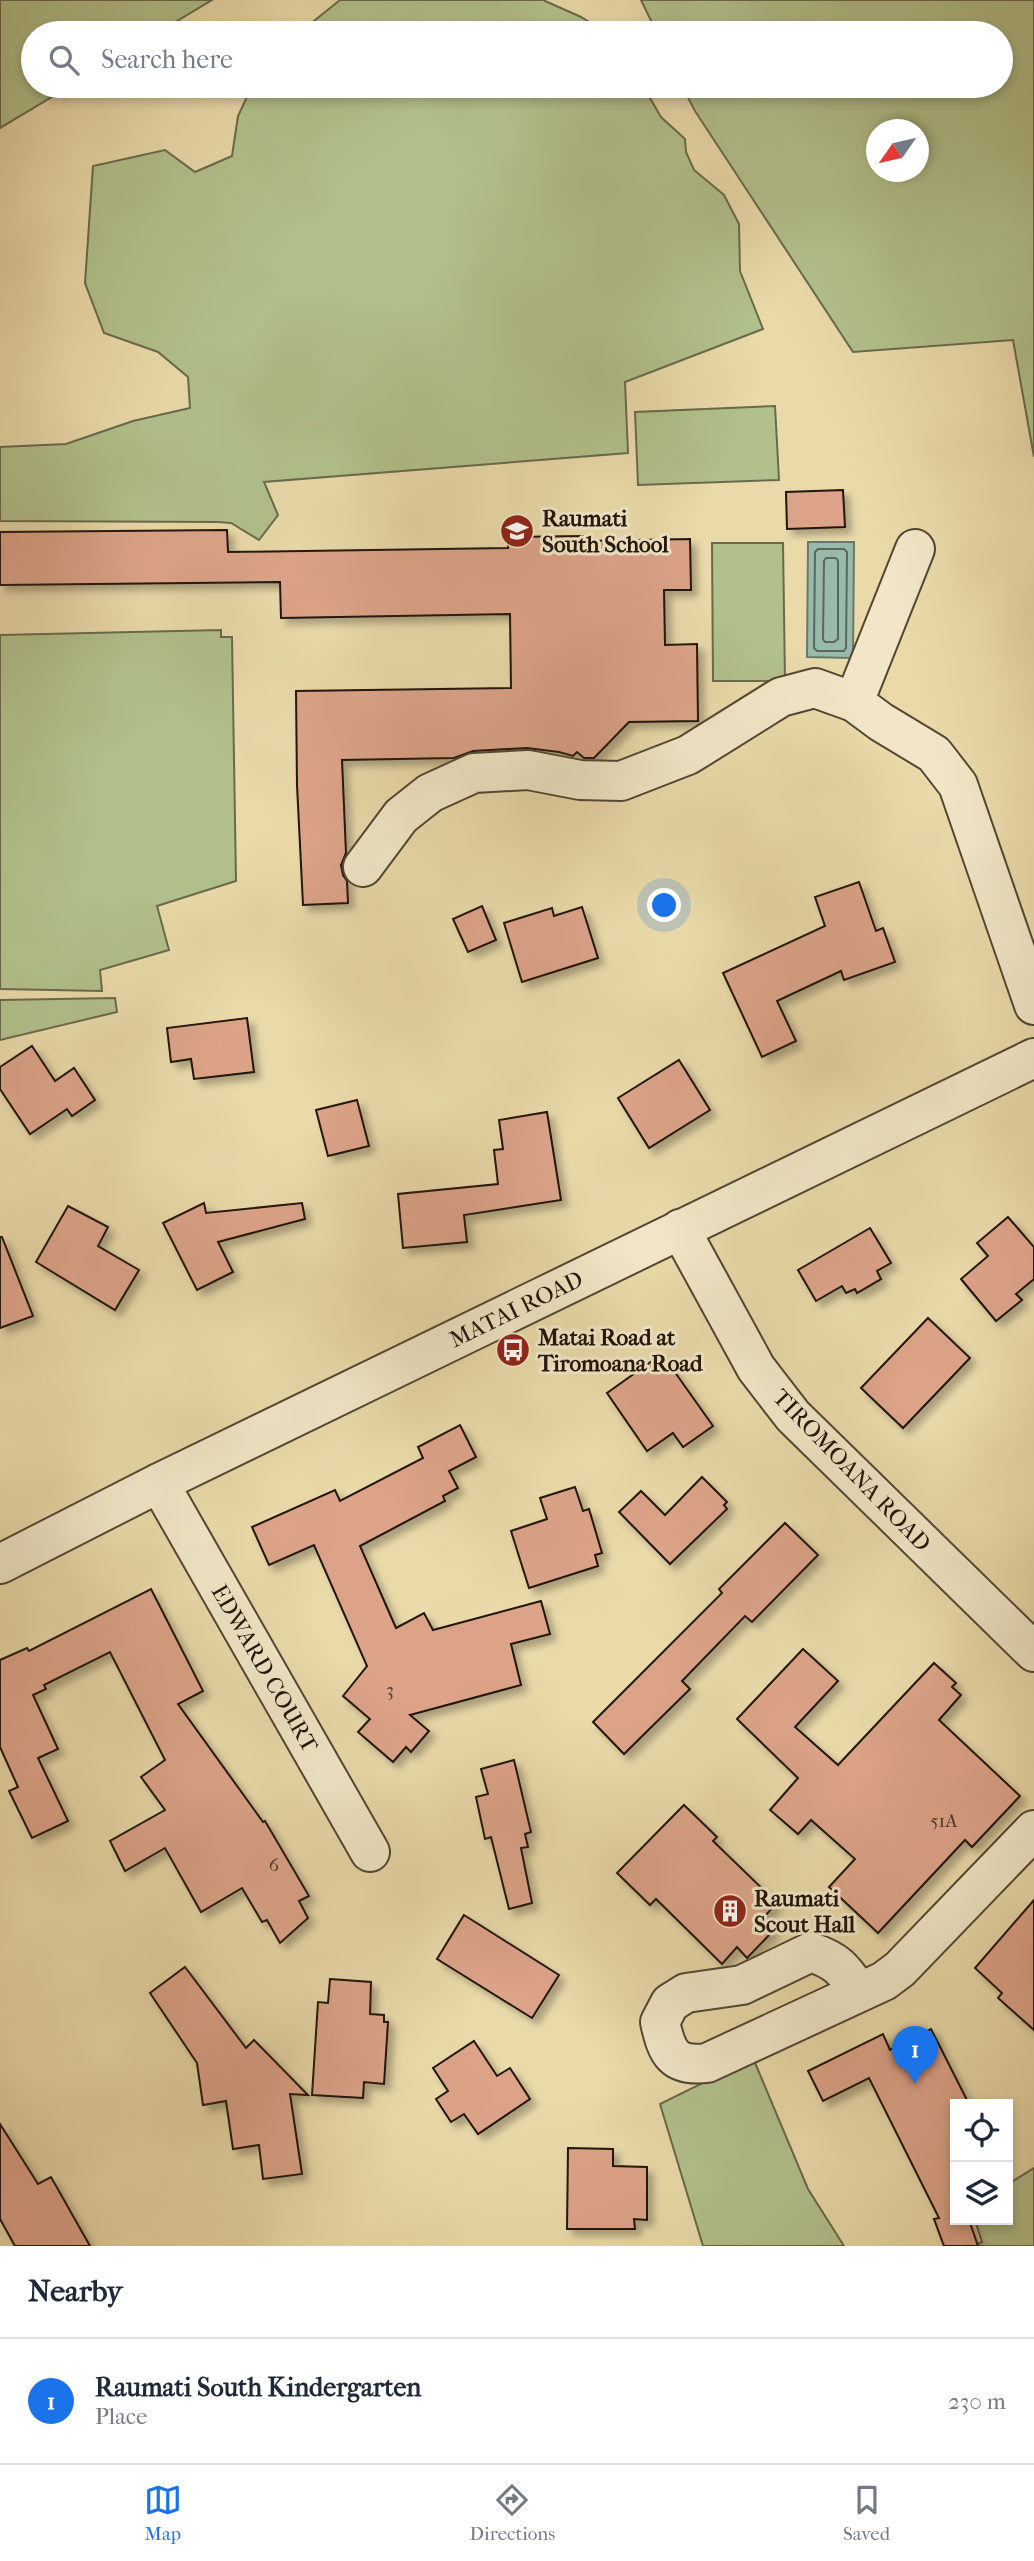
<!DOCTYPE html>
<style>
body{margin:0;font-family:"IM FELL French Canon",serif;background:#f6f6f7;color:#1f2937}
.controls{position:absolute;right:21px;bottom:21px;display:grid;overflow:hidden;border-radius:0px;box-shadow:0 4px 10px #0003}
.controls button{width:63px;height:63px;display:grid;place-items:center;padding:0;border:0;border-bottom:2px solid #e0e1e3;background:#fff;color:#1f2937;font:35px sans-serif}
.compass{position:absolute;left:866px;top:119px;width:63px;height:63px;border-radius:50%;background:#fff;box-shadow:0 4px 10px #0003;rotate:236deg}
.you{position:absolute;left:665px;top:906px;width:24px;height:24px;margin:-18px;border:5px solid #fff;border-radius:50%;background:#1a73e8;box-shadow:0 0 0 10px #1a73e833}
.badge{display:grid;place-items:center;width:46px;height:46px;border-radius:50%;background:#1a73e8;color:#fff;font-size:23px;font-weight:700}
.pin{position:absolute;translate:-50% -58px;filter:drop-shadow(0 2px 4px #0008)}
.pin::after{content:'';position:absolute;top:37px;width:24px;height:21px;background:inherit;clip-path:polygon(0 0,100% 0,50% 100%)}
.list{margin:0;padding:0;list-style:none}
h2{display:flex;justify-content:space-between;align-items:center;height:91px;margin:0;padding:0 28px;font-size:30px}
h2 small{font-size:23px;font-weight:400;color:#747a83}
.list li{display:grid;grid-template-columns:46px 1fr auto;gap:21px;align-items:center;box-sizing:border-box;height:126px;padding:0 28px;border-top:2px solid #e0e1e3}
.list b{display:block;font-size:26px;white-space:nowrap}
.list p{margin:0;font-size:23px;white-space:nowrap;color:#747a83}
.list em{font-size:23px;font-style:normal;color:#747a83}
.icon{flex:none;width:38px;height:38px;fill:none;stroke:currentColor;stroke-width:2;stroke-linecap:round;stroke-linejoin:round}
.map{position:relative;flex:none;width:1034px;height:2246px;overflow:hidden}
.search{position:absolute;background:#fff;box-shadow:0 4px 10px #0003;left:21px;right:21px;top:21px;height:77px;display:flex;align-items:center;gap:18px;box-sizing:border-box;padding:0 24px;border-radius:38px;color:#747a83;font-size:26px}
.sheet{height:217px;background:#fff}
nav{display:flex;justify-content:space-around;align-items:center;box-sizing:border-box;height:98px;border-top:2px solid #e0e1e3;background:#fff;font-size:19px;color:#747a83}
nav a{display:grid;justify-items:center;gap:4px}
nav .on{color:#1a73e8}
.map>svg:first-child{display:block}
.green{fill:#b2c18c;stroke:#696a4b;stroke-width:2;fill-rule:evenodd}
.water{fill:#98baab;stroke:#68786b;stroke-width:2}
.lines{fill:none;stroke-linecap:round;stroke-linejoin:round}
.shore{stroke:#5c675a;stroke-width:2}
.building{fill:#dca389;stroke:#20140a;stroke-width:2;filter:url(#shadow)}
.minor-casing{stroke:#524632;stroke-width:42}
.minor{stroke:#f1e7c8;stroke-width:38}
.labels{text-anchor:middle;stroke-width:6;stroke-linejoin:round;paint-order:stroke}
.number-label{font-size:19px;fill:#4f382a}
.poi-label{font-size:23px;font-weight:bold;fill:#20140a;stroke:#f1e7c8;text-anchor:start}
.street-label{font-size:23px;fill:#20140a;stroke:#f1e7c8}
</style>
<div class="map">
<svg width="1034" height="2246" viewBox="0 0 1034 2246">
<defs>
<filter id="shadow"><feDropShadow dx="6" dy="6" stdDeviation="3.5" flood-color="#0004"/></filter>
</defs>
<rect width="100%" height="100%" fill="#eadaaa"/>
<filter id="stains"><feTurbulence type="fractalNoise" baseFrequency=".00286" numOctaves="4"/><feColorMatrix values="0 0 0 0 .2 0 0 0 0 .09 0 0 0 0 .02 0 0 0 .5 -.17"/></filter>
<radialGradient id="worn" r=".72"><stop offset=".6" stop-color="#630" stop-opacity="0"/><stop offset="1" stop-color="#630" stop-opacity=".3"/></radialGradient>
<g class="green">
<polygon points="0,0 212,0 157,33 33,33 33,86 70,86 0,128"/>
<polygon points="340,0 543,0 581,17 607,33 299,33"/>
<path d="M641,0H1034V457L1013,340L853,352L695,111L682,86H1001V33H657ZM876,130H918V172H876Z"/>
<polygon points="252,86 643,86 661,117 685,139 686,152 694,170 724,195 739,224 740,271 763,329 625,382 628,453 264,482 278,515 259,540 231,523 218,522 0,521 0,447 66,444 133,421 190,408 188,377 158,352 104,333 85,283 93,166 165,150 195,172 232,156 238,116"/>
<polygon points="775,406 779,480 638,485 635,412"/>
<polygon points="712,543 783,543 785,681 713,681"/>
<polygon points="221,630 221,637 232,637 236,881 157,906 169,950 100,970 102,991 0,989 0,635"/>
<polygon points="115,998 117,1012 0,1040 0,1000"/>
<polygon points="753,2058 808,2189 844,2246 703,2246 660,2104"/>
<polygon points="1034,2168 1034,2246 973,2246 982,2242 975,2220 1008,2220 1008,2184"/>
</g>
<polygon class="water" points="808,542 854,542 853,658 807,657"/>
<g class="lines">
<g class="shore">
<polygon points="818,549 844,549 847,552 846,648 844,651 817,651 814,648 815,552"/>
<polygon points="826,558 836,558 838,561 838,639 834,642 825,642 823,639 824,561"/>
</g>
</g>
<g class="building">
<polygon points="843,490 845,527 787,529 786,492"/>
<polygon points="227,530 228,552 508,548 508,537 583,536 583,541 690,539 691,590 664,590 665,645 697,644 698,721 629,722 594,758 584,758 577,752 573,756 559,752 527,748 473,751 454,758 342,760 346,853 341,865 343,875 347,881 348,903 303,905 297,785 296,691 511,688 510,614 281,618 280,582 0,585 0,532"/>
<polygon points="859,882 876,931 883,928 895,962 844,980 841,971 777,1001 796,1041 762,1057 723,973 825,926 815,897"/>
<polygon points="482,906 496,940 468,952 453,919"/>
<polygon points="582,907 598,958 522,982 504,923 552,908 554,916"/>
<polygon points="247,1018 254,1072 194,1079 191,1059 171,1062 167,1028"/>
<polygon points="32,1046 55,1081 74,1068 95,1100 72,1116 67,1109 30,1134 0,1089 0,1067"/>
<polygon points="679,1060 710,1110 649,1148 618,1098"/>
<polygon points="357,1100 369,1146 328,1156 316,1110"/>
<polygon points="547,1112 561,1200 464,1215 467,1242 403,1248 398,1194 498,1184 494,1150 503,1149 499,1120"/>
<polygon points="204,1203 206,1213 302,1203 305,1219 218,1242 233,1272 197,1290 163,1223"/>
<polygon points="68,1206 108,1227 98,1246 139,1270 115,1310 36,1262"/>
<polygon points="1008,1217 1034,1247 1034,1279 1016,1294 1022,1300 996,1321 961,1279 988,1256 977,1243"/>
<polygon points="870,1228 891,1263 877,1271 881,1279 857,1293 855,1289 846,1293 842,1286 816,1301 798,1270"/>
<polygon points="0,1237 2,1237 33,1316 0,1328"/>
<polygon points="928,1318 970,1358 903,1428 861,1388"/>
<polygon points="662,1354 713,1426 683,1447 673,1433 647,1451 607,1393"/>
<polygon points="460,1425 476,1457 449,1471 458,1488 443,1496 445,1501 360,1546 396,1628 424,1613 433,1630 541,1601 550,1634 511,1644 521,1685 410,1715 429,1731 411,1752 406,1747 393,1762 358,1732 370,1719 343,1696 367,1666 314,1545 269,1565 252,1527 335,1490 340,1501 423,1458 418,1447"/>
<polygon points="702,1477 727,1502 724,1505 727,1509 670,1564 619,1512 641,1491 665,1515"/>
<polygon points="575,1487 583,1511 589,1509 602,1553 595,1555 598,1566 529,1588 511,1531 547,1519 540,1498"/>
<polygon points="785,1523 818,1555 752,1622 745,1616 682,1681 690,1689 624,1754 593,1722 722,1593 719,1589"/>
<polygon points="151,1589 203,1691 178,1704 263,1822 265,1821 309,1896 299,1901 308,1918 280,1943 267,1920 262,1922 242,1888 201,1912 165,1848 125,1871 110,1841 165,1810 141,1777 165,1760 110,1652 44,1685 46,1689 33,1695 58,1749 38,1758 68,1821 32,1838 9,1791 18,1787 0,1747 0,1660 27,1648 29,1651"/>
<polygon points="803,1649 838,1681 795,1727 838,1765 934,1663 956,1683 952,1687 961,1695 939,1720 1020,1796 972,1847 965,1840 878,1933 829,1887 855,1859 811,1820 798,1834 770,1810 798,1778 737,1719"/>
<polygon points="514,1760 531,1832 525,1834 528,1847 521,1848 532,1903 509,1909 491,1837 485,1839 476,1797 488,1794 481,1769"/>
<polygon points="684,1805 717,1837 713,1841 777,1903 762,1919 774,1930 747,1958 737,1947 722,1964 656,1899 650,1905 617,1873"/>
<polygon points="1034,1900 1034,2030 998,1998 1002,1993 975,1968"/>
<polygon points="464,1915 559,1975 532,2018 437,1959"/>
<polygon points="185,1967 246,2048 254,2040 308,2095 290,2094 302,2174 263,2179 259,2145 233,2149 226,2101 203,2105 197,2063 150,1993"/>
<polygon points="330,1979 371,1982 370,2014 384,2015 384,2022 388,2022 384,2084 364,2082 363,2098 312,2095 318,2002 328,2003"/>
<polygon points="931,2029 969,2104 955,2104 955,2220 969,2220 978,2246 944,2246 934,2219 939,2218 869,2078 823,2101 808,2071 883,2034 890,2050"/>
<polygon points="474,2041 497,2076 510,2068 530,2099 478,2134 464,2114 451,2122 436,2099 448,2091 433,2068"/>
<polygon points="0,2124 38,2184 51,2177 90,2246 15,2246 0,2219"/>
<polygon points="568,2148 613,2149 613,2166 647,2167 647,2220 634,2219 635,2229 567,2229"/>
</g>
<g class="lines">
<g class="minor-casing">
<g id="minor">
<polyline points="854,702 915,549"/>
<polyline points="363,867 401,816 430,793 474,773 528,770 580,780 621,781 688,755 781,697 815,688 854,702 881,722 934,754 958,785 1034,1005"/>
<polyline points="680,1229 756,1368 793,1416 1034,1652"/>
<polyline points="159,1483 370,1852"/>
<polyline points="0,1564 159,1483 1034,1058"/>
<path d="M858,1991C843,1968 837,1961 811,1952L742,1985L686,1993L670,2003L660,2022C667,2053 673,2067 707,2063L884,1981L900,1969L1034,1830"/>
</g>
</g>
<use href="#minor" class="minor"/>
</g>
<defs>
<g id="school-disc" transform="scale(1.75)"><circle r="9.5" fill="#8f2418" stroke="#f1e7c8"/><path d="M0-5L7-2L0 1L-7-2ZM-4 1L0 2.5L4 1V4Q0 6-4 4Z" fill="#fff"/></g>
<g id="bus-disc" transform="scale(1.75)"><circle r="9.5" fill="#8f2418" stroke="#f1e7c8"/><path d="M-5-6H5V4H4V6H2V4H-2V6H-4V4H-5ZM-3.5-4V0h7V-4ZM-3.5 1.2v1.5H-2V1.2ZM2 1.2v1.5H3.5V1.2Z" fill="#fff"/></g>
<g id="building-disc" transform="scale(1.75)"><circle r="9.5" fill="#8f2418" stroke="#f1e7c8"/><path d="M-4-6H4V6H1V3H-1V6H-4ZM-2.5-4.3h1.7v1.8h-1.7ZM.8-4.3h1.7v1.8H.8ZM-2.5-1h1.7V.8h-1.7ZM.8-1h1.7V.8H.8Z" fill="#fff"/></g>
</defs>
<g fill-rule="evenodd">
<use href="#school-disc" x="517" y="531"/>
<use href="#bus-disc" x="513" y="1350"/>
<use href="#building-disc" x="730" y="1911"/>
</g>
<g class="labels">
<g class="number-label">
<text x="390" y="1696">3</text>
<text x="944" y="1827">51A</text>
<text x="274" y="1871">6</text>
</g>
<g class="poi-label">
<text x="542" y="526">Raumati<tspan x="542" dy="26">South School</tspan></text>
<text x="538" y="1345">Matai Road at<tspan x="538" dy="26">Tiromoana Road</tspan></text>
<text x="754" y="1906">Raumati<tspan x="754" dy="26">Scout Hall</tspan></text>
</g>
<g class="street-label">
<text transform="translate(516 1309) rotate(-26)" y="8">MATAI ROAD</text>
<text transform="translate(852 1470) rotate(46)" y="8">TIROMOANA ROAD</text>
<text transform="translate(265 1668) rotate(60)" y="8">EDWARD COURT</text>
</g>
</g>
<rect width="100%" height="100%" filter="url(#stains)"/>
<rect width="100%" height="100%" fill="url(#worn)"/>
</svg>
<div class="controls">
<button><svg class="icon" aria-label="locate" viewBox="0 0 24 24"><circle cx="12" cy="12" r="6"/><path d="M12 2v4M12 18v4M2 12h4M18 12h4"/></svg></button>
<button><svg class="icon" aria-label="layers" viewBox="0 0 24 24"><path d="M12 4l9 5-9 5-9-5zM3 14l9 5 9-5"/></svg></button>
</div>
<svg class="compass" viewBox="-18 -18 36 36"><path d="M0-13l5 13h-10z" fill="#e53935"/><path d="M0 13l5-13h-10z" fill="#747a83"/></svg>
<div class="you"></div>
<div class="pin badge" style="left:915px;top:2084px">1</div>
<div class="search"><svg class="icon" aria-label="search" viewBox="0 0 24 24"><circle cx="10" cy="10" r="6"/><path d="M15 15l6 6"/></svg>Search here</div>
</div>
<section class="sheet">
<h2>Nearby<small></small></h2>
<ul class="list">
<li><span class="badge">1</span><div><b>Raumati South Kindergarten</b><p>Place</p></div><em>230 m</em></li>
</ul>
</section>
<nav>
<a class="on"><svg class="icon" aria-label="map" viewBox="0 0 24 24"><path d="M3 6l6-2 6 2 6-2v14l-6 2-6-2-6 2zM9 4v14M15 6v14"/></svg>Map</a>
<a><svg class="icon" aria-label="directions" viewBox="0 0 24 24"><path d="M12 3l9 9-9 9-9-9zM9 14v-3h6M13 9l2 2-2 2"/></svg>Directions</a>
<a><svg class="icon" aria-label="saved" viewBox="0 0 24 24"><path d="M7 4h10v16l-5-4-5 4z"/></svg>Saved</a>
</nav>
